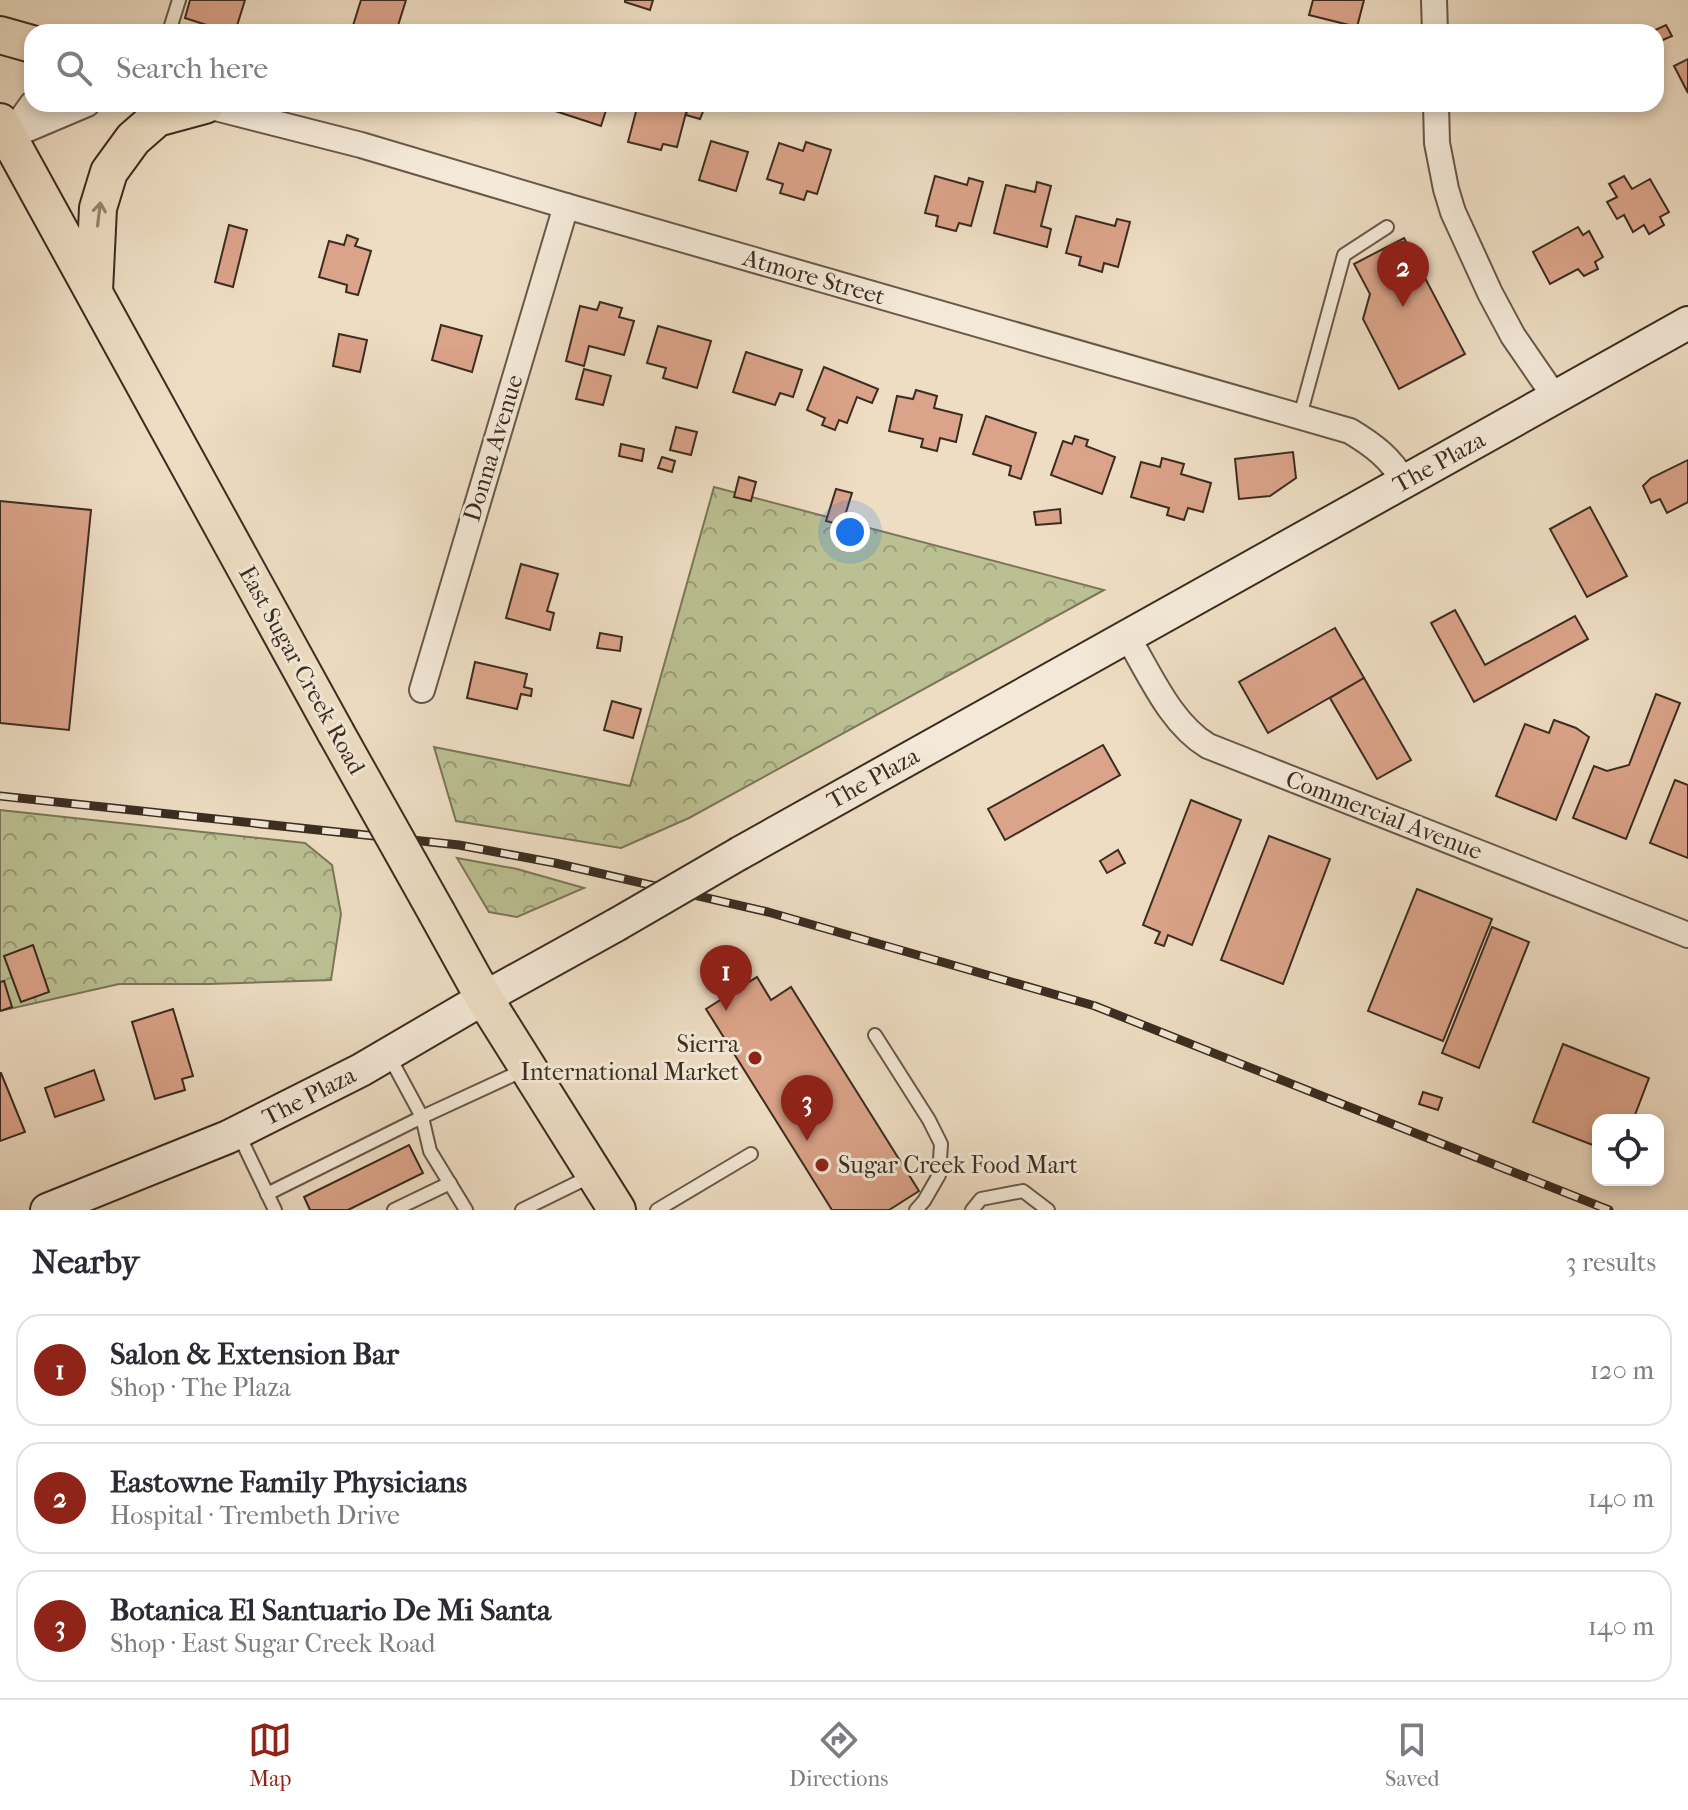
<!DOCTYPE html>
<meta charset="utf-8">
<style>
body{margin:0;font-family:"IM FELL French Canon",serif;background:#f7f7f7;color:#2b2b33}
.controls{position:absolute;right:24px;bottom:24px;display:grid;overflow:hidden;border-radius:16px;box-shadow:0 4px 12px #0003}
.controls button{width:72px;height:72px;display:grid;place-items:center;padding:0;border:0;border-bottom:2px solid #e1e1e2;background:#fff;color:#2b2b33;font:40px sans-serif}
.you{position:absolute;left:850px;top:532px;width:28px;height:28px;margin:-20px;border:6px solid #fff;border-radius:50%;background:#1a73e8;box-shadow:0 0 0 12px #1a73e833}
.badge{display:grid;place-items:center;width:52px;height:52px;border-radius:50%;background:#8f2418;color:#fff;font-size:26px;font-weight:700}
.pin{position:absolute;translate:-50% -66px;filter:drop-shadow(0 2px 4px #0008)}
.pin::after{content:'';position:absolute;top:42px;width:28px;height:24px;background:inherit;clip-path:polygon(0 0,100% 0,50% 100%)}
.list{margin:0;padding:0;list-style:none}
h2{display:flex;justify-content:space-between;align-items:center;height:104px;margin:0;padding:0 32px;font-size:34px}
h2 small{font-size:26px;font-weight:400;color:#7c7c81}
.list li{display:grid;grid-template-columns:52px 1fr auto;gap:24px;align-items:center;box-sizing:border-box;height:112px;margin:0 16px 16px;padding:0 16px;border:2px solid #e1e1e2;border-radius:24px}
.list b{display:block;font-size:30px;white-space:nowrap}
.list p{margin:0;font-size:26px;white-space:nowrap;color:#7c7c81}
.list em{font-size:26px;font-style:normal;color:#7c7c81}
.icon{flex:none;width:44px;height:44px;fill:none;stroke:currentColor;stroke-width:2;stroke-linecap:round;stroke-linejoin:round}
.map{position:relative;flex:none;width:1688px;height:1210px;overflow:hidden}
.search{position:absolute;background:#fff;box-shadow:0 4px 12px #0003;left:24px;right:24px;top:24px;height:88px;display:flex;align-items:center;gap:20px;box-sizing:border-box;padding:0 28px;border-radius:24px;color:#7c7c81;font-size:30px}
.sheet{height:488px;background:#fff}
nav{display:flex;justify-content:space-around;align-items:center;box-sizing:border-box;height:112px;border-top:2px solid #e1e1e2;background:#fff;font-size:22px;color:#7c7c81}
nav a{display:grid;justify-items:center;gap:4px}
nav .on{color:#8f2418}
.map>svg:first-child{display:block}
.forest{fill:url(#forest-crowns);stroke:#7b765a;stroke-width:2}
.building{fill:#dba389;stroke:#3b2c21;stroke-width:2}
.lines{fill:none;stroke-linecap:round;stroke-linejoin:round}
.service-casing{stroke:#68584a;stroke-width:16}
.minor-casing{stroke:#68584a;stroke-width:28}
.secondary-casing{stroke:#3b2c21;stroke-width:36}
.primary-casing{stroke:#3b2c21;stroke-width:40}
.service{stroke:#f4e9d8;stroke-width:12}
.minor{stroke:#f4e9d8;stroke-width:24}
.secondary{stroke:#f4e9d8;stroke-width:32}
.primary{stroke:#eeddc3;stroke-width:36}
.rail-casing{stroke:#3b2c21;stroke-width:9}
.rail{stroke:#f4e9d8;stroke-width:6;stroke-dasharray:18;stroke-linecap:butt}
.secondary-bridge-casing{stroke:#3b2c21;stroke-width:36;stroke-linecap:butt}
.primary-bridge-casing{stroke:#3b2c21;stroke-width:40;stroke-linecap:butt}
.secondary-bridge{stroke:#f4e9d8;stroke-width:32}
.primary-bridge{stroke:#eeddc3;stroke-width:36}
.oneway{stroke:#948472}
.poi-dot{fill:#8f2418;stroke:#f4e9d8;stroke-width:3}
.labels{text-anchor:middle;stroke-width:6;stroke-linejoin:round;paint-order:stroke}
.street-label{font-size:24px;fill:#3b2c21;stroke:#f4e9d8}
.poi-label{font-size:24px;fill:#3b2c21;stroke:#f4e9d8;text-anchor:end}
</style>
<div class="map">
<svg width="1688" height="1210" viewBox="0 0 1688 1210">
<defs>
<pattern id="forest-crowns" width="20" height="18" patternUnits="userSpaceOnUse" patternTransform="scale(2)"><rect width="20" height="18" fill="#bbc092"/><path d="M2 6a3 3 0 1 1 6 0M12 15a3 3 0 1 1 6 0" fill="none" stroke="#999c77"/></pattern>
</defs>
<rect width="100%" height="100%" fill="#eeddc3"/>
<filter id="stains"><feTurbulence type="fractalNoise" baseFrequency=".0025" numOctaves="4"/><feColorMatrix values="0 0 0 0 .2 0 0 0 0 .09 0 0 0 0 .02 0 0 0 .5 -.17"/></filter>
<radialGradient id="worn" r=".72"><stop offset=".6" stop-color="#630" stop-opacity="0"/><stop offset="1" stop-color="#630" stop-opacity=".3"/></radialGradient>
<g class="forest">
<polygon points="714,487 1104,590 689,818 621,848 456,821 434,747 630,786"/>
<polygon points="0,810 305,843 332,865 341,914 331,980 209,984 119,984 0,1011"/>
<polygon points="457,858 517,869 584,888 517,917 489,912"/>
</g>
<g class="building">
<polygon points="190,0 245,0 235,32 228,32 185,18"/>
<polygon points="361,0 406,0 396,32 351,32"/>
<polygon points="625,0 653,0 650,10 625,2"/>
<polygon points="1313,0 1364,0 1357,27 1309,15"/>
<polygon points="1666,25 1672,36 1656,43 1656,32 1651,32"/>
<polygon points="1688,59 1688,93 1674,66"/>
<polygon points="544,104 608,104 601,126 543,107"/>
<polygon points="638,104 668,104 687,109 677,147 663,144 661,150 628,142"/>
<polygon points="689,104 706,104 700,119 686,115"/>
<polygon points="711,141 748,152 736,191 699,180"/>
<polygon points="806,142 831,150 817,194 807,191 804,200 780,193 783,184 767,179 779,143 803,151"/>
<polygon points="935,176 967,185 969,178 983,182 971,226 959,223 956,231 936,226 938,216 925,213"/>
<polygon points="1624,176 1632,189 1650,179 1669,212 1660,217 1664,225 1649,234 1644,225 1633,232 1624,215 1617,219 1607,202 1617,197 1609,184"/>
<polygon points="1037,182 1051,186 1041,226 1051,229 1047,247 994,233 1006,185 1035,192"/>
<polygon points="1076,216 1115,226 1117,219 1130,222 1118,267 1104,263 1102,272 1079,265 1081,257 1066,253"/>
<polygon points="229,225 247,230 233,287 215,282"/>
<polygon points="1578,227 1583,235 1589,231 1603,257 1595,262 1598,269 1584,276 1578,269 1550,284 1533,252"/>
<polygon points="347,235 358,239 355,246 371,251 358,295 346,292 347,285 319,277 329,241 344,245"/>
<polygon points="1404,238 1465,354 1399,389 1363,319 1370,294 1354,264"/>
<polygon points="600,302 622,308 619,317 634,321 624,355 589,346 584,366 566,361 580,306 597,310"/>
<polygon points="441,325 482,336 472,372 432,360"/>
<polygon points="658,326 711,341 697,388 663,378 666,368 647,363"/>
<polygon points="339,334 367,340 360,372 333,366"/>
<polygon points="746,352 802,370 793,397 780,393 775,405 733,392"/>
<polygon points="824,367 878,389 872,403 857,397 847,423 839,420 835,430 822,425 825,418 807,410"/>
<polygon points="584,369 611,376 603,405 576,399"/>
<polygon points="916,390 937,396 934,408 962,415 956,442 940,438 937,451 921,447 923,439 889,431 897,396 913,399"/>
<polygon points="986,416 1036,433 1021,479 1009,475 1011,466 973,454"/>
<polygon points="676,427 697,432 691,455 670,450"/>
<polygon points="1075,436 1088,440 1086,446 1115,457 1102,494 1051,475 1063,441 1072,444"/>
<polygon points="621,444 644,449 642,461 619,456"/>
<polygon points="1293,452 1296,478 1270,496 1239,499 1235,459"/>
<polygon points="662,457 675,461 672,472 658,468"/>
<polygon points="1162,458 1184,464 1181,474 1211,483 1203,512 1188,508 1184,520 1167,515 1169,508 1131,497 1141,462 1160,467"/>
<polygon points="1688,460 1688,502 1667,513 1660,499 1651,503 1643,486 1651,478"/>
<polygon points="739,477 756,482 751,501 734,497"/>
<polygon points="836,489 852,493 842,525 826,521"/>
<polygon points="0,501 91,510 69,730 0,723"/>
<polygon points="1590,507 1627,576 1587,597 1550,529"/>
<polygon points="1060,509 1061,523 1036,525 1034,512"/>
<polygon points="521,564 558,574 547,611 554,613 550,630 506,618"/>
<polygon points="1455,610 1485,665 1575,616 1588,639 1474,702 1431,623"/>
<polygon points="1335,628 1364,678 1268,733 1239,682"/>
<polygon points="600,633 622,637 620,651 597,648"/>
<polygon points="475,662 527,674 524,687 532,689 531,696 521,694 517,709 467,698"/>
<polygon points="1364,678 1411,760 1377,779 1330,698"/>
<polygon points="1656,694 1680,703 1626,839 1573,818 1594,766 1607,771 1629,765"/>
<polygon points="612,701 641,709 633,738 604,730"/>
<polygon points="1554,720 1576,728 1589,737 1556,820 1496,796 1525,724 1549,733"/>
<polygon points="1103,745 1120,775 1005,840 988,809"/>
<polygon points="1675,780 1688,785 1688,858 1650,843"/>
<polygon points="1191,800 1241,820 1192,945 1168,935 1164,946 1155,943 1160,932 1143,925"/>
<polygon points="1269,836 1330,859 1283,984 1221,960"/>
<polygon points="1118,850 1125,863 1107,873 1100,861"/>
<polygon points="1417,889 1492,919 1443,1041 1368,1011"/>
<polygon points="1492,927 1529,942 1479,1068 1442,1053"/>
<polygon points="33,945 49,992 21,1002 4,956"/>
<polygon points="757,977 771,1000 791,987 919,1191 889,1210 832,1210 706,1009"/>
<polygon points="4,981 12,1007 0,1011 0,982"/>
<polygon points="173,1009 193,1076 182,1079 185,1090 155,1099 132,1022"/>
<polygon points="1563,1044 1649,1078 1633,1120 1598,1120 1598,1147 1533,1122"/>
<polygon points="94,1070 104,1100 55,1117 45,1088"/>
<polygon points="0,1073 1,1073 25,1132 0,1141"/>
<polygon points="1423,1092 1442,1098 1438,1110 1419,1104"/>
<polygon points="409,1145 423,1173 348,1210 310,1210 304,1197"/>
</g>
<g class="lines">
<g class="service-casing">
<g id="service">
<polyline points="169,32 179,0"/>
<polyline points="1300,416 1344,255 1387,227"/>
<polyline points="875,1035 929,1120 941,1144 939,1175 924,1201 916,1210"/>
<polyline points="239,1135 275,1210"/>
<polyline points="267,1194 422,1117 388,1054"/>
<polyline points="394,1210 450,1183"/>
<polyline points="466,1210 430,1151 422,1117 526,1069"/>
<polyline points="522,1210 591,1176"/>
<polyline points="657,1210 751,1154"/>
<polyline points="972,1210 981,1199 1023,1191 1048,1210"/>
</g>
</g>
<g class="minor-casing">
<g id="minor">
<polyline points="1434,0 1435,32"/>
<path d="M200,104L361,145L566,206L1350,431C1373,445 1391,458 1404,482"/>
<polyline points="1436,104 1437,143 1446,189 1453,212 1490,293 1513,336 1555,397"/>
<polyline points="10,135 32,104"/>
<polyline points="0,143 9,137 87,104"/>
<path d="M1127,636C1150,674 1170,723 1208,746L1688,935"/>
<polyline points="422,690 566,206"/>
</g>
</g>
<g class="secondary-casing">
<g id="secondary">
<polyline points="740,853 1688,323"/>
<polyline points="47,1210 228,1137 361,1070 484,998 616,925"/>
</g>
</g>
<g class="primary-casing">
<g id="primary">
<polyline points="0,35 32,44"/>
<polyline points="0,122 336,733"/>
<polyline points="94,291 98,208 109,172 133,139 157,118 205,105"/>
<polyline points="437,913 484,998 617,1210"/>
</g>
</g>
<use href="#service" class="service"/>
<use href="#minor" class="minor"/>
<use href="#secondary" class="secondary"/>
<use href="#primary" class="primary"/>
<g class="rail-casing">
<polyline id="rail" points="0,796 459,845 555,863 768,912 1095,1006 1609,1210"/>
</g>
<use href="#rail" class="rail"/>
<g class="secondary-bridge-casing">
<polyline id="secondary-bridge" points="616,925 740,853"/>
</g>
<g class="primary-bridge-casing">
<polyline id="primary-bridge" points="336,733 437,913"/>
</g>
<use href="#secondary-bridge" class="secondary-bridge"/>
<use href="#primary-bridge" class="primary-bridge"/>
</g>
<defs><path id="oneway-shaft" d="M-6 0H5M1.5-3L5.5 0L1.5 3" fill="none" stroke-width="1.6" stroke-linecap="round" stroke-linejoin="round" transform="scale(2)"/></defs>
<use class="oneway" href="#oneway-shaft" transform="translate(99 214) rotate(-83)"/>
<g class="poi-dot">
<circle cx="755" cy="1058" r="8"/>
<circle cx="822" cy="1165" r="8"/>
</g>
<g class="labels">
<g class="street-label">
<text transform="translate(814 277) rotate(16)" y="8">Atmore Street</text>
<text transform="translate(493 448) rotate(-73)" y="8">Donna Avenue</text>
<text transform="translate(1439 462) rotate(-29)" y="8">The Plaza</text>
<text transform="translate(302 670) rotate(61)" y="8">East Sugar Creek Road</text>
<text transform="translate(873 778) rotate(-29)" y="8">The Plaza</text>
<text transform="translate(1384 815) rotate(21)" y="8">Commercial Avenue</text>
<text transform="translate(309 1096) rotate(-27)" y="8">The Plaza</text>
</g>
<g class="poi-label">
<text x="739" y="1052">Sierra<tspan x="739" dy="28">International Market</tspan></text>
<text x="838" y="1173" text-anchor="start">Sugar Creek Food Mart</text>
</g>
</g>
<rect width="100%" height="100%" filter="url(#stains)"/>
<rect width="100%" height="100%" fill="url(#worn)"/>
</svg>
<div class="controls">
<button><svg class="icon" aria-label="locate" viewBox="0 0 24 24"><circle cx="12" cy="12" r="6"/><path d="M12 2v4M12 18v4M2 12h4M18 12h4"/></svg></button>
</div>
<div class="you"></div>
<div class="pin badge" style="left:726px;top:1011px">1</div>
<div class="pin badge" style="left:1403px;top:307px">2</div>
<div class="pin badge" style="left:807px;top:1141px">3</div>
<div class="search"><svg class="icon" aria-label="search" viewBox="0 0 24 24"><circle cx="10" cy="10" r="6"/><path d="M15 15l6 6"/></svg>Search here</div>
</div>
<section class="sheet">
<h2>Nearby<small>3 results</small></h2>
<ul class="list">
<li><span class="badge">1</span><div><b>Salon &amp; Extension Bar</b><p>Shop · The Plaza</p></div><em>120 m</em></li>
<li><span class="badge">2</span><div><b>Eastowne Family Physicians</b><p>Hospital · Trembeth Drive</p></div><em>140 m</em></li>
<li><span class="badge">3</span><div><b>Botanica El Santuario De Mi Santa</b><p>Shop · East Sugar Creek Road</p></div><em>140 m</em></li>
</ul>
</section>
<nav>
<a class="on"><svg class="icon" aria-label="map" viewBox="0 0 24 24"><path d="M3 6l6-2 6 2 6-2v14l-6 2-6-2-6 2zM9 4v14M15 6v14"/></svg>Map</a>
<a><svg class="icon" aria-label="directions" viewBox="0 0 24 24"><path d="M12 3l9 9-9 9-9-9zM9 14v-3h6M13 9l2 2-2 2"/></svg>Directions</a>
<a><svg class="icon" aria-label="saved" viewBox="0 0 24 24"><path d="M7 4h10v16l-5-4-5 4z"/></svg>Saved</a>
</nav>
